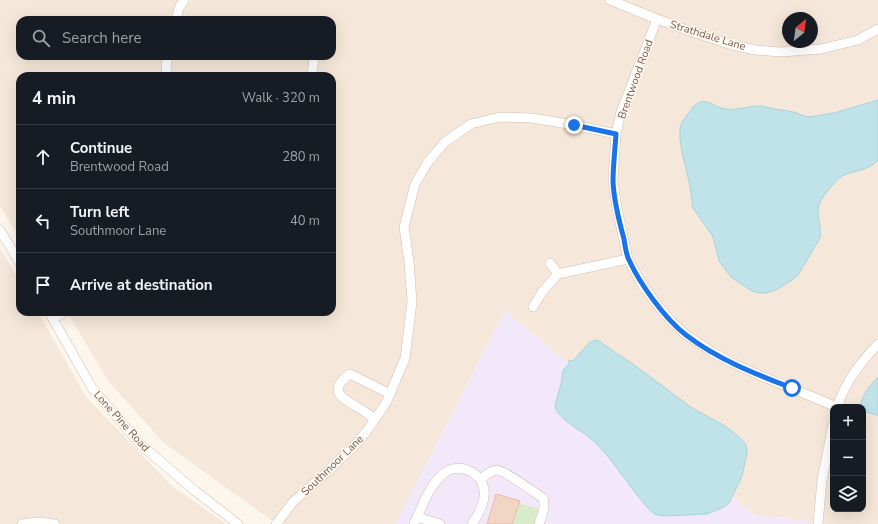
<!DOCTYPE html>
<meta charset="utf-8">
<style>
body{margin:0;font-family:"Nunito Sans",sans-serif;background:#20242c;color:#f1f3f6}
.controls{position:absolute;right:12px;bottom:12px;display:grid;overflow:hidden;border-radius:8px;box-shadow:0 4px 16px #0002}
.controls button{width:36px;height:36px;display:grid;place-items:center;padding:0;border:0;border-bottom:1px solid #363941;background:#171b24;color:#f1f3f6;font:20px sans-serif}
.compass{position:absolute;left:782px;top:12px;width:36px;height:36px;border-radius:50%;background:#171b24;box-shadow:0 4px 16px #0002;rotate:29deg}
.stop{position:absolute;width:12px;height:12px;margin:-9px;border:3px solid #1a73e8;border-radius:50%;background:#fff}
.stop.end{background:#1a73e8;border-color:#fff;box-shadow:0 1px 4px #0008}
.list{margin:0;padding:0;list-style:none}
h2{display:flex;justify-content:space-between;align-items:center;height:52px;margin:0;padding:0 16px;font-size:17px}
h2 small{font-size:13px;font-weight:400;color:#9ea1a6}
.list li{display:grid;grid-template-columns:26px 1fr auto;gap:12px;align-items:center;box-sizing:border-box;height:64px;padding:0 16px;border-top:1px solid #363941}
.list b{display:block;font-size:15px;white-space:nowrap}
.list p{margin:0;font-size:13px;white-space:nowrap;color:#9ea1a6}
.list em{font-size:13px;font-style:normal;color:#9ea1a6}
.icon{flex:none;width:22px;height:22px;fill:none;stroke:currentColor;stroke-width:2;stroke-linecap:round;stroke-linejoin:round}
.map{position:relative;flex:none;width:878px;height:524px;overflow:hidden}
.search{position:absolute;background:#171b24;box-shadow:0 4px 16px #0002;left:16px;top:16px;width:320px;height:44px;display:flex;align-items:center;gap:10px;box-sizing:border-box;padding:0 14px;border-radius:12px;color:#9ea1a6;font-size:15px}
.panel{position:absolute;background:#171b24;box-shadow:0 4px 16px #0002;left:16px;top:72px;width:320px;height:244px;border-radius:12px}
.map>svg:first-child{display:block}
.residential{fill:#f5e8da;fill-rule:evenodd}
.education{fill:#f3e8fa}
.green{fill:#d8ecc9}
.water{fill:#bfe3e8;stroke:#a5d3da}
.building{fill:#f3d5c3;stroke:#e6bba3}
.lines{fill:none;stroke-linecap:round;stroke-linejoin:round}
.minor-casing{stroke:#d1beb0;stroke-width:10}
.minor{stroke:#fff;stroke-width:9}
.route{stroke:#1a73e8;stroke-width:5}
.labels{text-anchor:middle;stroke-width:3;stroke-linejoin:round;paint-order:stroke}
.street-label{font-size:11px;fill:#7a5c4d;stroke:#fffaf3}
</style>
<div class="map">
<svg width="878" height="524" viewBox="0 0 878 524">
<rect width="100%" height="100%" fill="#fdf6ec"/>
<g class="residential">
<path d="M0,0H878V524H807V520L755,515L505,311L395,524H277L164,443L108,381L67,312H332V76H20V237L0,207ZM788,18H812V42H788ZM20,20H332V56H20ZM833,407H863V509H833Z"/>
<polygon points="0,249 20,281 20,312 38,312 86,397 173,487 227,524 0,524"/>
</g>
<polygon class="education" points="505,311 755,515 807,520 807,524 395,524"/>
<polygon class="green" points="519,503 541,510 536,524 512,524"/>
<g class="water">
<path d="M878,100V160C869,171 854,170 842,176C837,179 833,185 829,189C825,194 821,199 819,205C816,216 822,227 820,238L798,275L792,280L778,289L766,293H759L752,291L731,277L719,261L714,240L712,235L693,208L690,186L682,152L680,140V128L682,122C687,116 692,106 698,103C708,98 716,108 725,109C737,111 751,105 762,106C766,107 770,108 774,109C780,110 786,110 793,112C799,113 804,117 810,117L834,113Z"/>
<path d="M595,340L599,341L619,355L633,364L692,408L725,426L739,437L743,441L746,445L747,451L746,458L742,476L733,495L729,503L724,507L707,514L663,516L654,514L647,507C640,499 634,491 628,483C614,465 603,447 585,434C576,428 555,416 555,405L561,384L563,372L564,369L569,364V360L573,361L589,343Z"/>
<path d="M878,377V416L874,414L863,411V407H860C862,395 870,385 878,377Z"/>
</g>
<polygon class="building" points="496,494 520,501 512,524 487,524"/>
<g class="lines">
<g class="minor-casing">
<g id="minor">
<polyline points="610,0 657,19 684,29 732,45 756,50 781,52 821,49 858,40 878,29"/>
<polyline points="657,19 621,112 616,134 613,182 617,208 628,259 642,284 655,302 671,321 685,334 712,352 730,362 759,375 837,407"/>
<polyline points="176,20 179,8 184,0"/>
<polyline points="167,76 166,66 168,56"/>
<polyline points="312,76 314,56"/>
<polyline points="0,230 20,263"/>
<polyline points="550,263 558,274"/>
<polyline points="533,307 542,292 558,274 628,259"/>
<polyline points="49,312 92,388 140,444 194,490 238,524"/>
<polyline points="53,319 64,312"/>
<path d="M837,407C846,381 859,364 878,344"/>
<path d="M375,419C369,415 363,410 357,407C340,397 328,390 350,374L390,394"/>
<path d="M480,479C485,476 491,470 497,470C504,470 535,493 543,498C546,507 542,515 539,524"/>
<polyline points="417,517 440,524"/>
<polyline points="22,524 38,522 55,524"/>
<polyline points="276,524 293,502 329,470 356,444 366,432 386,403 395,382 405,358 412,302 409,262 404,227 415,184 428,162 445,142 471,124 500,117 532,118 574,125 616,134"/>
<path d="M414,524C422,507 429,486 443,474C458,461 482,472 484,490C486,500 478,516 472,524"/>
<polyline points="818,524 822,480 833,425"/>
</g>
</g>
<use href="#minor" class="minor"/>
</g>
<g class="lines">
<path class="route" d="M574,125L616,134C615,150 613,166 613,182C614,201 619,221 624,239C625,246 626,254 629,260C640,284 665,319 686,335C717,359 755,374 792,388"/>
</g>
<g class="labels">
<g class="street-label">
<text transform="translate(708 35) rotate(17)" y="4">Strathdale Lane</text>
<text transform="translate(635 79) rotate(-70)" y="4">Brentwood Road</text>
<text transform="translate(122 421) rotate(48)" y="4">Lone Pine Road</text>
<text transform="translate(332 465) rotate(-44)" y="4">Southmoor Lane</text>
</g>
</g>
</svg>
<div class="controls">
<button>+</button>
<button>−</button>
<button><svg class="icon" aria-label="layers" viewBox="0 0 24 24"><path d="M12 4l9 5-9 5-9-5zM3 14l9 5 9-5"/></svg></button>
</div>
<svg class="compass" viewBox="-18 -18 36 36"><path d="M0-13l5 13h-10z" fill="#e53935"/><path d="M0 13l5-13h-10z" fill="#9ea1a6"/></svg>
<div class="stop" style="left:792px;top:388px"></div>
<div class="stop end" style="left:574px;top:125px"></div>
<div class="search"><svg class="icon" aria-label="search" viewBox="0 0 24 24"><circle cx="10" cy="10" r="6"/><path d="M15 15l6 6"/></svg>Search here</div>
<section class="panel">
<h2>4 min<small>Walk · 320 m</small></h2>
<ul class="list">
<li><svg class="icon" aria-label="ahead" viewBox="0 0 24 24"><path d="M12 20V5M6 11l6-6 6 6"/></svg><div><b>Continue</b><p>Brentwood Road</p></div><em>280 m</em></li>
<li><svg class="icon" aria-label="left" viewBox="0 0 24 24"><path d="M17 20v-9H6M10 6l-5 5 5 5"/></svg><div><b>Turn left</b><p>Southmoor Lane</p></div><em>40 m</em></li>
<li><svg class="icon" aria-label="arrive" viewBox="0 0 24 24"><path d="M6 21V4h12l-3 4 3 4H6"/></svg><div><b>Arrive at destination</b></div></li>
</ul>
</section>
</div>
